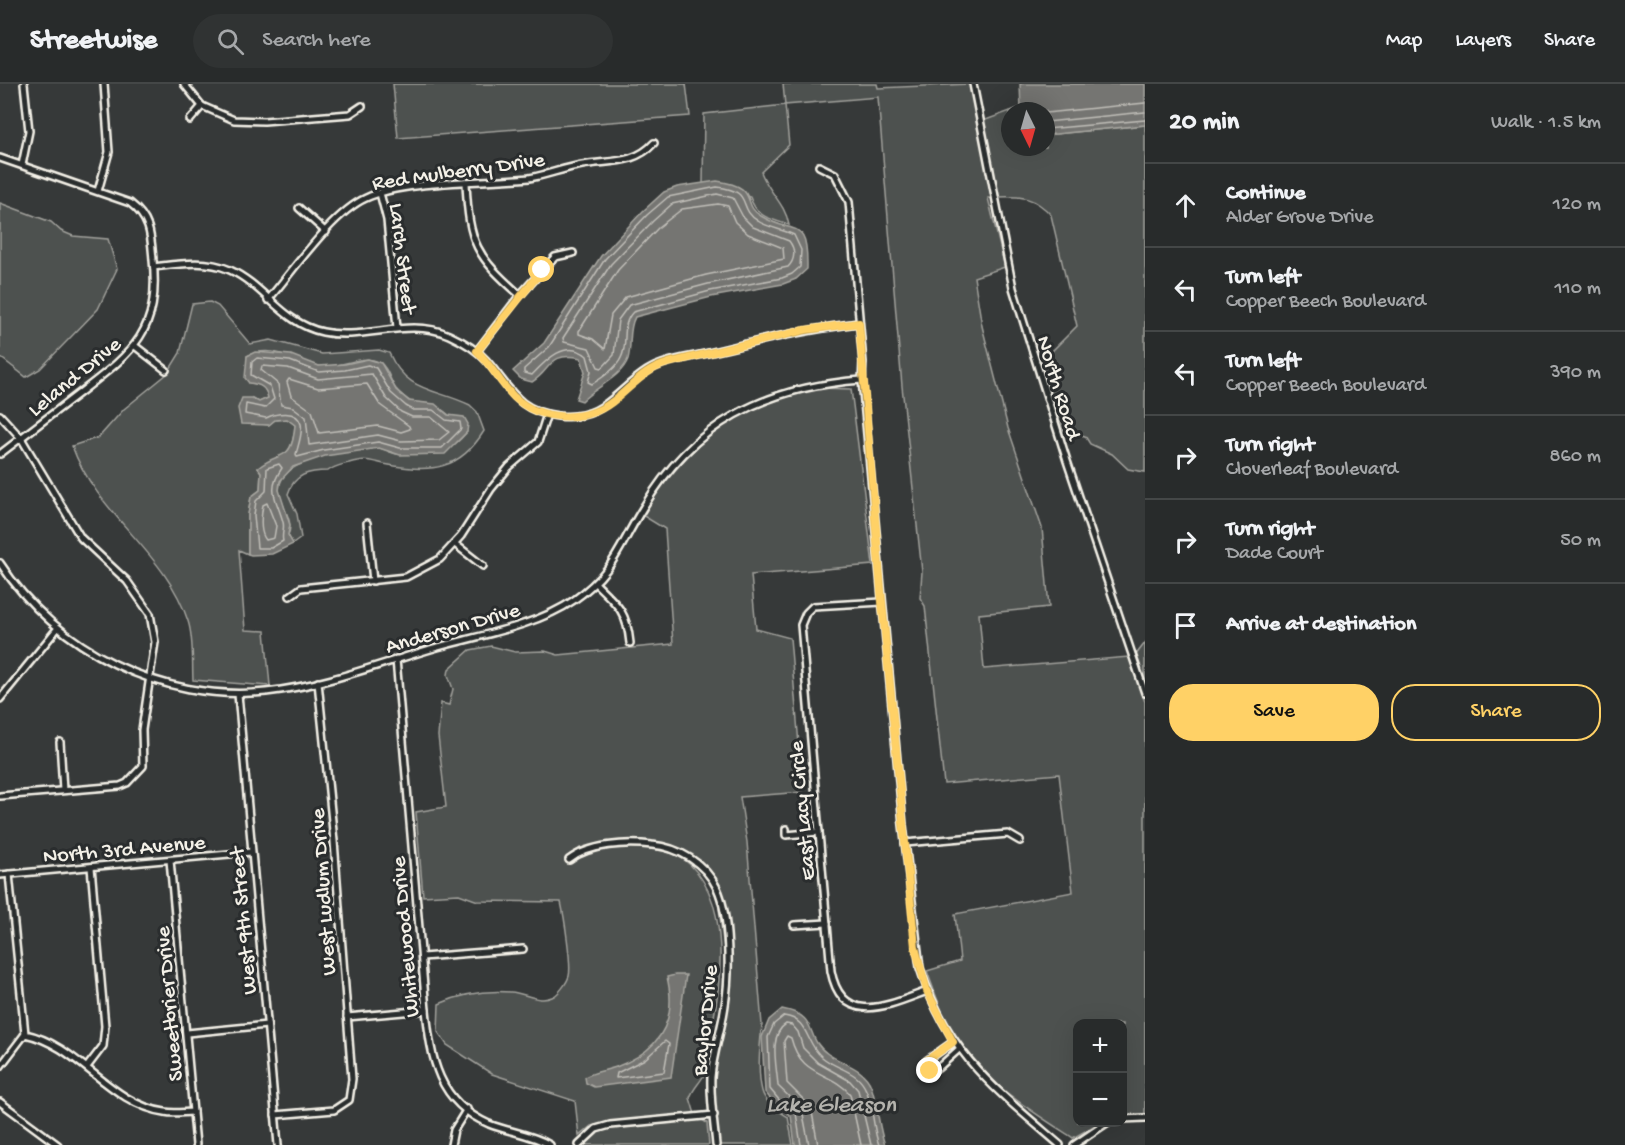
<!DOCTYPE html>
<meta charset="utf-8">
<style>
body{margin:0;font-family:"Gochi Hand",sans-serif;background:#303333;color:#f1f3f6}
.controls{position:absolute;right:18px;bottom:18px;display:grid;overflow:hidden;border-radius:12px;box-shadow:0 6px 24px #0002}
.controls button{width:54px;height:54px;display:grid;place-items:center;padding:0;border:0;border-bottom:2px solid #444747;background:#282b2b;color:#f1f3f6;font:30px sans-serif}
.compass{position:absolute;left:1001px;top:18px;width:54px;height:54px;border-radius:50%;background:#282b2b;box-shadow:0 6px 24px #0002;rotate:175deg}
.stop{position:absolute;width:18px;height:18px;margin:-14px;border:4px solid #ffd166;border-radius:50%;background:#fff}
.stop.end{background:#ffd166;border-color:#fff;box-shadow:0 2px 6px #0008}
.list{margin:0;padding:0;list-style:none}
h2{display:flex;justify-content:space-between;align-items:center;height:78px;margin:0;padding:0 24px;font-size:26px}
h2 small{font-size:20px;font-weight:400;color:#a5a7a9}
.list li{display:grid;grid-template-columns:39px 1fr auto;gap:18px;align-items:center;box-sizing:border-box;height:84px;padding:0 24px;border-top:2px solid #444747}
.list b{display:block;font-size:22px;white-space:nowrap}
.list p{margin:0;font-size:20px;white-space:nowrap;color:#a5a7a9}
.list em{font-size:20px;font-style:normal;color:#a5a7a9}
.actions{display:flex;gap:12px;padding:18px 24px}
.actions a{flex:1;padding:14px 0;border:2px solid #ffd166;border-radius:24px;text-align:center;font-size:21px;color:#ffd166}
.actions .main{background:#ffd166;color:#111}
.icon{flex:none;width:33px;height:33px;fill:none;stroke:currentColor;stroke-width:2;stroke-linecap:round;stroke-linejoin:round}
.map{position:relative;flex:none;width:1145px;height:1061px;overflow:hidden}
header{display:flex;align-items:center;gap:36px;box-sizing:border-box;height:84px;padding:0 30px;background:#282b2b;border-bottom:2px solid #444747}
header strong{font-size:28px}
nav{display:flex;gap:33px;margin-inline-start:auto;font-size:21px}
.search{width:420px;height:54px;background:#303333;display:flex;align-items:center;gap:15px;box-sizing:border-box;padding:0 21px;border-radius:33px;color:#a5a7a9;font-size:22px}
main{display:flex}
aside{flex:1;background:#282b2b}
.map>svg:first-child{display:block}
.green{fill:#4e514f;stroke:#a1a19c;stroke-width:1.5}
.water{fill:#757572;stroke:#a8a7a1;stroke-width:1.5}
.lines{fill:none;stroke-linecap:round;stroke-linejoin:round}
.shore{stroke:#c1bfb9;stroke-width:1.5}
.minor-casing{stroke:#f4f1e8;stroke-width:10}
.minor{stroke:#2a2d2e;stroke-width:5}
.route{stroke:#ffd166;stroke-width:8}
.labels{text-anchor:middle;stroke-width:6;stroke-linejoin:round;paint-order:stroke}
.street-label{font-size:22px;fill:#f4f1e8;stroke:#2a2d2e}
.water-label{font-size:24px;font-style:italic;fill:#b4b3ad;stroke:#2a2d2e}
</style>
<header>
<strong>Streetwise</strong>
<div class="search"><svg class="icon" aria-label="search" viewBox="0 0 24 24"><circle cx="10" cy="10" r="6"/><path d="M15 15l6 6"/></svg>Search here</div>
<nav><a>Map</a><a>Layers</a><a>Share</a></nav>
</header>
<main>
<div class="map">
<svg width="1145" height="1061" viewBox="0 0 1145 1061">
<rect width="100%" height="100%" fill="#363939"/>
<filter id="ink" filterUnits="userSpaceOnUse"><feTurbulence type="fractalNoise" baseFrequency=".0167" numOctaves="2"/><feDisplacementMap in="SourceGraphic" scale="12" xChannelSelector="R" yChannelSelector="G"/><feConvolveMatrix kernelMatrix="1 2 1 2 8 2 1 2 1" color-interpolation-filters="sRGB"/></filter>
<g filter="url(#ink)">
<g class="green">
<polygon points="393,0 686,0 690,32 398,54"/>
<path d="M783,0H877L878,4L970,0L992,114H988L1005,183L974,193L982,242L1008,344L1042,444L1049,523L979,530L984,585L1129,573L1145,618V1030L1123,1032L1122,940H1078V1038L1099,1039L1073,1054C1033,1028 978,995 954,952C942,932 935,909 927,887L960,877L955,830L1073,808L1059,690L944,700L925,522L920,514L922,488L902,302L878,13L785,21L789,61L761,88C769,109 785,119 789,141C770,135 756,133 750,113L703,100L704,30L785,21Z"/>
<path d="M1021,23V27H1010V63H1046V51L1145,41V388L1128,385L1112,370L1090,360L1085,352L1064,347L1040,279L1077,242L1051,131C1035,113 1022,112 998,113L983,37Z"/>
<polygon points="0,119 51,138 61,147 73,152 108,155 117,185 98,225 40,285 26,293 0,273"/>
<path d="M210,218L218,222L250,260L271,256L322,270L379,266L389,269C407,309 435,304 470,321L477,328L484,347C460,386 431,389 389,381C370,378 369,373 349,379C341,381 334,382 328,387C309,387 294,390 288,410L297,430L301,454L293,460L288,451C297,433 271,414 282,395C293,375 358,361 379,364C385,365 391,369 397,370C404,371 412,369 420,368C443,367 450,368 467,348C451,333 438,316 414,320C408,316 401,311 396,305C390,297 388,283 379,278C361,269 338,286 319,282C295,277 272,259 247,272L249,299C260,300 266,303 268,314L259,318L252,314L247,338L268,341L275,336L287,335L295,341C293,371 284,372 258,384L261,388L260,406L251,413L248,431V470L239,466L245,546L265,547L270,602L193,596C192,578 194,555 188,537C166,468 97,431 72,362L99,353L124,325L167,290L180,269L192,220Z"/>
<path d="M820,304L851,305L873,481L751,491L756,545L790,554L803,708L740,713L747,758L762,941C760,961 757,987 762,1007C765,1019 779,1027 788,1033L793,1061H715L710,977L726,909V883L717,808L703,785L684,767L668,762L638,756L580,764L565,775L568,780C589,765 626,760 652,765C661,767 674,768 682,774C734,811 722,906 708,959C707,967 706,986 704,991C700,999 693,1004 690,1014L695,1030L609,1038L591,1042L579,1052L575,1017L492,990L447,961L438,948L439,920C463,909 485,906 511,908C524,909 539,919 552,913C558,911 567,899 569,892C572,881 564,831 561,818L478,817L459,810L423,812L416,728L446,723L438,652L441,619L449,621L453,605L448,591L449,585L470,566L491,562L515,568L545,567L558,571L673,560L665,445L642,431L645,426C692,357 736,320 820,304Z"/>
<polygon points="1145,559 1145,600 1135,572"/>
<polygon points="702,1036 707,1039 709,1061 581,1061 593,1048 610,1045"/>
</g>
<g class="water">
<polygon points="1020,0 1145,0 1145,41 1046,51 1046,27 1021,27"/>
<path d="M717,97C761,103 740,120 761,132C795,153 808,131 807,185L796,195L783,200L711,213L635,233C628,245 632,261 628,275C621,294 595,303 582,317L576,315L585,288L581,274C548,267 552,286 532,298L521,295L513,287L544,259L601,172L643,127L664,108L677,103Z"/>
<path d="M255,268L291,271L319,282L345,280L368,275L381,279L396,306L409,317L435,320L448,331L464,333L468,340L467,348L445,370L400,371L379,364L325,372L293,383L280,397L279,406L290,441L288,451L293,460L272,470L251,471L248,470V431L251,413L260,406L261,388L258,384C281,365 292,380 295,341L287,335L275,336L269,341L241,340L238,324L242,314H252L259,318L268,314C266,303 260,300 249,299L245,294L247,272Z"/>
<path d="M675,891H686L671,993L594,1003L586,999L585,993C595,987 605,987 616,983C659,967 678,938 667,893Z"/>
<path d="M782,925C821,932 803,953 828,970C843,980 864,984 871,1002C878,1021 878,1042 885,1061H795L791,1032L776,1022L765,1008L762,953L769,936Z"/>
</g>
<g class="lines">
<g class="shore">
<polyline points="1046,29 1145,19"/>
<polyline points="1046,38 1145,28"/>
<polyline points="1046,45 1145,36"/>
<path d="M717,103C755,107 736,124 758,137C768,144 783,145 794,151L801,166L800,183L792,190L782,194L710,207L633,228C620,241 629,259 621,274C616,285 602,294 592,300L588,298L591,287L587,272C566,254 545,277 532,291L524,289V285L549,263L605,175L647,131L668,113Z"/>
<path d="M717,110L733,114L743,133L753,143L789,157C796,166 795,176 788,183L708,200L629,221L618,236L614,271L602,284L598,283L589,264L564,258L563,254L611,180L653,137L672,120Z"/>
<polygon points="718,120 728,122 735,138 748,150 783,164 784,175 706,191 626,213 611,231 605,265 593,255 579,250 579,247 618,186 659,143 682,125"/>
<path d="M257,274L290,277L319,288L345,286L368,281L376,284L391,309L406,322L413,326H433L446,336L460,338L461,345L442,364H400L378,358L324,366L297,373L296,370C298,362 303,349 301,340C297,325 276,329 266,334L245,330L246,320L265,324L274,315L270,302L251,291L252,278Z"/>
<polygon points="262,282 288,284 318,295 372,290 386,314 401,328 412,333 431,333 449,348 439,356 401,357 378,351 309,361 306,333 293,323 281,321 278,300 261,286"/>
<polygon points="289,295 318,304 367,300 380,321 409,342 410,345 401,348 378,342 319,349 312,327 291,312 287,298"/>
<path d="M279,380L282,384C266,407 277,415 283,438C285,445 281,450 283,457L271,464H257L254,431L256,417L266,407L267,384Z"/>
<path d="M267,419L276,442L274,454L266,456C259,448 261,432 263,421Z"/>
<polygon points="665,957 669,960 664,988 616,994 617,989 645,975"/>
<path d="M801,1061L796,1029L780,1017L770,1005L768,953L774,940L784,932C809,935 805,959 822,973C836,985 855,986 864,1002C874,1019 872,1043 879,1061"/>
<path d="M809,1061L802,1025L778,1002C777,983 768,951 786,940L792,941L798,948L803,964L818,979L850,997L858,1006L871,1061"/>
<path d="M818,1061L811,1023L787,999L784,957L787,952L791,954C801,994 830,986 850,1010L861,1061"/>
</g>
<g class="minor-casing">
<g id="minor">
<polyline points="184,0 202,22 234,36 264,37 350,30 362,22"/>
<polyline points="973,0 1013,204 1067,377 1145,609"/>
<polyline points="190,36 202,22"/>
<path d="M0,74L130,119C151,135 151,152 153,176C161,250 130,270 77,311C51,331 26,350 0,370"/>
<polyline points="22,81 29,47 24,0"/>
<path d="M819,82L835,90L849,118L863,278L862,296L903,741L920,884C947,970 995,1005 1060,1061"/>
<path d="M466,99C469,160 476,172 520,211"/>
<polyline points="98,107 109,68 104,0"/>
<polyline points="380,109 387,136 397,244"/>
<polyline points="299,124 326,148"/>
<path d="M154,183C179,180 206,175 230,186C265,202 283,240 323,248C364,257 408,233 449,251C462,257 476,265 486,276C510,303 516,327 558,332C604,337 614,308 647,287C664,276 688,274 708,269C758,257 807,245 859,239"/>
<path d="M268,216C293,187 332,129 366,114C405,96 484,99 529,94C547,91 564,84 582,81C609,76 634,81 654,59"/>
<polyline points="135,262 166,286"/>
<polyline points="477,267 520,211 555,173 573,169"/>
<polyline points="0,331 21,354 81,454 127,497 150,530 155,558 142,646 143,682 127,699 120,702 0,712"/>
<polyline points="367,439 373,497"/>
<polyline points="455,460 483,482"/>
<path d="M0,479C56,566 163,619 266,608C323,602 380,580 434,564C477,552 537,542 574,516C615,487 618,464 643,424C693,339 765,303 862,296"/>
<path d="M596,500C618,521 627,528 630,559"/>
<polyline points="290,512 301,504 406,493 440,475 461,452 491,405 509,383 538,358 547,330"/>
<path d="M882,518L813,522L806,529L801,541L831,887C842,944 889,921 927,907"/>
<path d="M396,575L426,926C431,975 438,1018 489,1040C509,1048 531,1050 550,1061"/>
<polyline points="238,610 278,1061"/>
<polyline points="0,615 57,545"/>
<polyline points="60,658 63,706"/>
<polyline points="786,745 786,751 819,748"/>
<polyline points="905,759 1008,750 1020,757"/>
<polyline points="170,776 196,1061"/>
<path d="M569,776C589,760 627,758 652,761C678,763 705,779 717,804C730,832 730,891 725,921C722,945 713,969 711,993C710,1015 714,1039 716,1061"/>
<polyline points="0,791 251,768"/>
<polyline points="794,841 827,839"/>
<polyline points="422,873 523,865"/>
<polyline points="347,933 426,926"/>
<polyline points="187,949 267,941"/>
<path d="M25,950C79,961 109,1020 165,1028C174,1030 184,1028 193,1028"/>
<polyline points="953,958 926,977 926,985 938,984 958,966"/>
<polyline points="0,983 25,950 9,790"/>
<polyline points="87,983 103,962 105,942 91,783"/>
<polyline points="0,1018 58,1061"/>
<polyline points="275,1031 334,1026 349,1016 352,995 334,757 318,598"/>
<polyline points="1122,1035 1145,1034"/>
<polyline points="451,1061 454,1046 467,1025"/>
<polyline points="579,1061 596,1045 610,1041 714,1031"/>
<polyline points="1074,1061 1108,1038"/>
</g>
</g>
<use href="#minor" class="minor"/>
</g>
</g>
<g class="lines" filter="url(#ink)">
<path class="route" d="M542,186L477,267C491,281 500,299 514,313C540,337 584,339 612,318C632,303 643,286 668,279L805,246L859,239L882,518L915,863L927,907L953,958L926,977V985L930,987"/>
</g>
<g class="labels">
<g class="street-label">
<text transform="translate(458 85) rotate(-8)" y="8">Red Mulberry Drive</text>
<text transform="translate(405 174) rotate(83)" y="8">Larch Street</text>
<text transform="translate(73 291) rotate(-39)" y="8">Leland Drive</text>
<text transform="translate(1061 303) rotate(73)" y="8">North Road</text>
<text transform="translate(452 542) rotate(-16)" y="8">Anderson Drive</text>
<text transform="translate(800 727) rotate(-95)" y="8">East Lacy Circle</text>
<text transform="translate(124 763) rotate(-5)" y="8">North 3rd Avenue</text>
<text transform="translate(321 808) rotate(-94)" y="8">West Ludlum Drive</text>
<text transform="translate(241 837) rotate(-95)" y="8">West 9th Street</text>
<text transform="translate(403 853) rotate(-95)" y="8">Whitewood Drive</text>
<text transform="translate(167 920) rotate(-95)" y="8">Sweetbrier Drive</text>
<text transform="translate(703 936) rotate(-84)" y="8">Baylor Drive</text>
</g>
<g class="water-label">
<text x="831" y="1027">Lake Gleason</text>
</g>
</g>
</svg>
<div class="controls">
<button>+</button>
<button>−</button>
</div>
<svg class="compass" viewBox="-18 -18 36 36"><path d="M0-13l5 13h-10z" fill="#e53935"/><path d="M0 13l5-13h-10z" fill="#a5a7a9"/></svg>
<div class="stop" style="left:542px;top:186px"></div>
<div class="stop end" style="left:930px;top:987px"></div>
</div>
<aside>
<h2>20 min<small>Walk · 1.5 km</small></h2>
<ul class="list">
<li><svg class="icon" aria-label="ahead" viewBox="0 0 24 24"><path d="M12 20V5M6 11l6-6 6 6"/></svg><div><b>Continue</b><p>Alder Grove Drive</p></div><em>120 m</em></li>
<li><svg class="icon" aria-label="left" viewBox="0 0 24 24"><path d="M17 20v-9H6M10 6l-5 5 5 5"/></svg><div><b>Turn left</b><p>Copper Beech Boulevard</p></div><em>110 m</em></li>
<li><svg class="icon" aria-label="left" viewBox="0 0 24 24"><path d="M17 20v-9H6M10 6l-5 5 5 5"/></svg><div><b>Turn left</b><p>Copper Beech Boulevard</p></div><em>390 m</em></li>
<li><svg class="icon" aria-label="right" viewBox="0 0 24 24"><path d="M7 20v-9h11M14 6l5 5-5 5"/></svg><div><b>Turn right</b><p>Cloverleaf Boulevard</p></div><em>860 m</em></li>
<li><svg class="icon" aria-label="right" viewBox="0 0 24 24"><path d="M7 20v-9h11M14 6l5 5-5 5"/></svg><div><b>Turn right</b><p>Dade Court</p></div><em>50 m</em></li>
<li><svg class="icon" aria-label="arrive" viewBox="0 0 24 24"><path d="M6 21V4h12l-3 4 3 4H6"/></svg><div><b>Arrive at destination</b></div></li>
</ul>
<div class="actions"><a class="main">Save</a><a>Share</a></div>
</aside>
</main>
